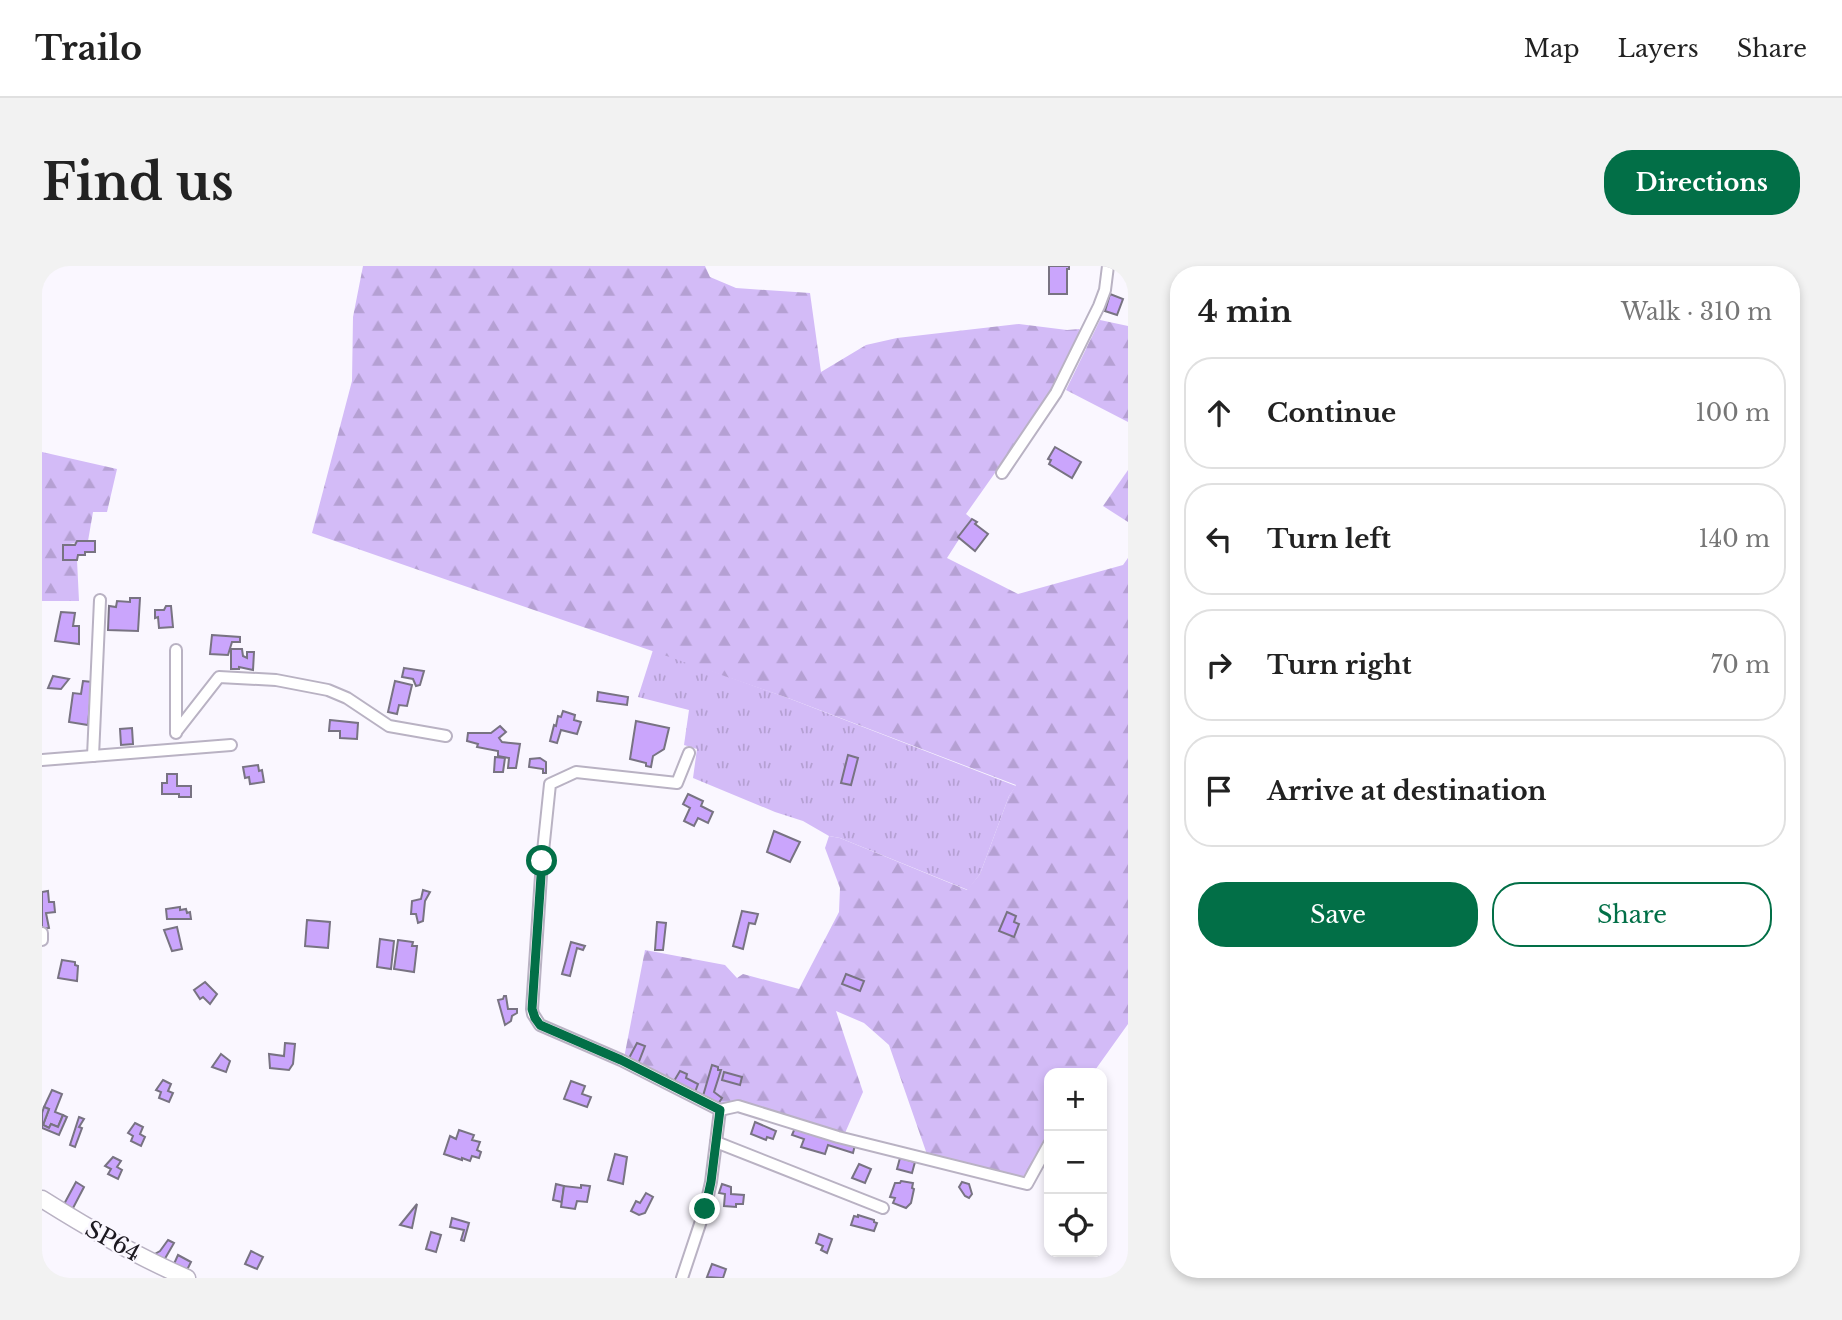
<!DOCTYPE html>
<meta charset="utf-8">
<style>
body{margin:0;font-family:"Libre Baskerville",serif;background:#f2f2f2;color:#222}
.controls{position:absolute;right:21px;bottom:21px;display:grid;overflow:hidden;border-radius:14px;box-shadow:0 4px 10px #0003}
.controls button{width:63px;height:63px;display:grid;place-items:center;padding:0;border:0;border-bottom:2px solid #e0e0e0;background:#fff;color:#222;font:35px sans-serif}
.stop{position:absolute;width:21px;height:21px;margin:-16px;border:5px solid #026f47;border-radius:50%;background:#fff}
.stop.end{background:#026f47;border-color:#fff;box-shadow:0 2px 7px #0008}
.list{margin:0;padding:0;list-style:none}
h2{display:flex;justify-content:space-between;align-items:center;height:91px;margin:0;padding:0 28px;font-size:30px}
h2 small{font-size:23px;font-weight:400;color:#767676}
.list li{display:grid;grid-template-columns:46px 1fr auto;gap:21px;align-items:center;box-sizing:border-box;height:112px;margin:0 14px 14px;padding:0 14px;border:2px solid #e0e0e0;border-radius:28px}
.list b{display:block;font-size:26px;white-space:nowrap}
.list em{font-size:23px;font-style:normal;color:#767676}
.actions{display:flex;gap:14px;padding:21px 28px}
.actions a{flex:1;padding:16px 0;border:2px solid #026f47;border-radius:28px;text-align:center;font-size:24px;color:#026f47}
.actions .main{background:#026f47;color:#fff}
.icon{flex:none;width:38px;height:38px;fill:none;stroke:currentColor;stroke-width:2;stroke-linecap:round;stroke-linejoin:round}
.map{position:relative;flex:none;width:1086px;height:1012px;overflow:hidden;border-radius:28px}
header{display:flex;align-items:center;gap:42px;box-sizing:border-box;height:98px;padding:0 35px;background:#fff;border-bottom:2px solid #e0e0e0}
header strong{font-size:33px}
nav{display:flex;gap:38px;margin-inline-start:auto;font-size:24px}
.intro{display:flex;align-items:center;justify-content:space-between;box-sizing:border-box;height:168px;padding:0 42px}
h1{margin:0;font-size:49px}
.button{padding:18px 32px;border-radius:28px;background:#026f47;color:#fff;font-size:24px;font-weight:700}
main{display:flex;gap:42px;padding:0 42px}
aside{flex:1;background:#fff;border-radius:28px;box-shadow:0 4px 10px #0003}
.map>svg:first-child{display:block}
.grass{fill:url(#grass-tufts)}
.forest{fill:url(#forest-firs)}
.building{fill:#caa5fc;stroke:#787382;stroke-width:2}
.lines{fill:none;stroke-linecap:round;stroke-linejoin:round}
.street-casing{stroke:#b9b2c3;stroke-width:14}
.secondary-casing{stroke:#b9b2c3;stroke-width:19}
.street{stroke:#fff;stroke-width:10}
.secondary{stroke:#fff;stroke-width:16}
.route{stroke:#026f47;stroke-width:9}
.labels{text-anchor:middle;stroke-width:5;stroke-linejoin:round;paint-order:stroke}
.street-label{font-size:23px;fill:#1c1920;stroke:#faf7ff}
</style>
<header>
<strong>Trailo</strong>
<nav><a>Map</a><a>Layers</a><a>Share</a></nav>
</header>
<div class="intro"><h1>Find us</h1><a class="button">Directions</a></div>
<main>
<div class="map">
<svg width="1086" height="1012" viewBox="0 0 1086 1012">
<defs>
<pattern id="grass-tufts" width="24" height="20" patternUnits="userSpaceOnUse" patternTransform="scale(1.75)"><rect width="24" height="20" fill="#d3bbf7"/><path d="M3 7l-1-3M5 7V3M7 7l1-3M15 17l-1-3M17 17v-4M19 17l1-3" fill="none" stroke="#b5a0d3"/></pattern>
<pattern id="forest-firs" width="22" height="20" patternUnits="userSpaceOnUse" patternTransform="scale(1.75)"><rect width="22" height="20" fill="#d3bbf7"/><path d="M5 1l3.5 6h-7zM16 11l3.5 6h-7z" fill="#b5a0d3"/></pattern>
</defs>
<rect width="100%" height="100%" fill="#faf7ff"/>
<polygon class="grass" points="611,384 746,432 974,520 967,530 938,608 926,624 798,572 787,570 761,555 733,546 651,512 655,483 642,479 647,444 596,431"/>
<g class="forest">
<polygon points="321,0 663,0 668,11 694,22 768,27 779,106 824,79 855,72 977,58 1025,64 1037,63 1040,66 1003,136 924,248 930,253 905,292 976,328 1081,299 1086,292 1086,758 1051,807 1007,807 1007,879 993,907 979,917 888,897 847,779 822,757 794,745 821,826 803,867 708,841 677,840 582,792 603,684 683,699 695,712 701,708 757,723 797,646 798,622 783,582 787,570 798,572 925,624 938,608 967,530 974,519 746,432 270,267 310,115 311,51"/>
<polygon points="1058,54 1086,60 1086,156 1024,124"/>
<polygon points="0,186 75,203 65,246 51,246 46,275 21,279 21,293 35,294 37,335 0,335"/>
<polygon points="1086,204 1086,256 1061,240"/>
</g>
<g class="building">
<polygon points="1007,0 1027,0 1027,3 1025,3 1025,28 1007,28"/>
<polygon points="1068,28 1081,33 1075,49 1063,45"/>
<polygon points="1013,181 1039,196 1030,212 1007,198 1009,194 1006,193"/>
<polygon points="930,253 935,256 933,258 946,268 933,285 916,271"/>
<polygon points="35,275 53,275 53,286 43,286 43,289 36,289 35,294 21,294 21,279 33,279"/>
<polygon points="88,332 98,332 96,365 66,364 67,340 74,341 75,335 88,336"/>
<polygon points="124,340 129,340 131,361 117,362 116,351 113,352 113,344 122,344"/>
<polygon points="19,346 33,347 31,360 37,360 37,378 13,375"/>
<polygon points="170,369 198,371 198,376 190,376 186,389 168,388"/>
<polygon points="189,383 200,383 201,390 205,392 205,386 212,386 211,404 197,401 197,403 189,403"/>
<polygon points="362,402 382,405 378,419 374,420 371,413 360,411"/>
<polygon points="11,410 27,413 19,423 6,422"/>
<polygon points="41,415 50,416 46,459 27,456 31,427 39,428"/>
<polygon points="353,415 370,419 365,440 357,439 355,448 346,446"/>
<polygon points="556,426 586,431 585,439 555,435"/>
<polygon points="521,445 533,449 532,454 539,456 535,468 519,464 515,477 508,475 512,459 514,460 516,450 519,451"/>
<polygon points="288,454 316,457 315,473 298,472 298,465 287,465"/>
<polygon points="594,455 627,462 622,483 611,490 609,501 604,500 604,497 588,493"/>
<polygon points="458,460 464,466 457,472 460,476 478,478 474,502 466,502 467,492 456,490 456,485 435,481 436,478 425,475 426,467 449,467"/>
<polygon points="90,462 91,478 79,479 78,463"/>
<polygon points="806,489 816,492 809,519 799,517"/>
<polygon points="453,491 463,492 461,506 452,506"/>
<polygon points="498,492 504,496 504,507 501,507 501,503 487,501 488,493"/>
<polygon points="216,499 217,505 220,504 222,516 208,518 207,511 203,512 201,501"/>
<polygon points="125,508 135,508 135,520 149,520 149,531 137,531 137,528 120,528 120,517 125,517"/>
<polygon points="646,528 661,535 659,540 671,546 666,557 656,552 652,560 642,555 648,542 641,538"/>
<polygon points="732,565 758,576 748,596 725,586"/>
<polygon points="381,624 388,626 383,635 381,655 376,657 374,648 369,648 370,635 379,633"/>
<polygon points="6,625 7,636 12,636 13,646 4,647 7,662 0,663 0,626"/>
<polygon points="138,641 138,644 144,643 145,647 148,646 149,653 125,653 124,643"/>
<polygon points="700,645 716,648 713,658 707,657 701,683 691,680"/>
<polygon points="965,646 974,650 972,656 977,658 972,671 957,665"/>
<polygon points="265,654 288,656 286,682 263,680"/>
<polygon points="615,656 624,657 621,684 613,684"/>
<polygon points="135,661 140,683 130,685 122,664"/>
<polygon points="338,673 352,675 349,703 335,701"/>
<polygon points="356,674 371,676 370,680 375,680 372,706 352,703"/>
<polygon points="529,676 543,680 541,684 535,682 528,710 520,708"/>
<polygon points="20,694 33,696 33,699 36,700 35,715 16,712"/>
<polygon points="804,708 822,715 818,725 800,718"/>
<polygon points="163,716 175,728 168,738 161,731 158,733 152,724"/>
<polygon points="462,730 464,730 466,743 475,743 475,747 470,750 469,755 463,759 456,734 461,733"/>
<polygon points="243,777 253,778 251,798 247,804 228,802 227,788 242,790"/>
<polygon points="595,777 603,780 596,798 586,794"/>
<polygon points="179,788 188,795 184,806 170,801"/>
<polygon points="670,799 676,801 676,804 679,804 672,826 680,832 676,838 661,830"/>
<polygon points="638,805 645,808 644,812 656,818 653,826 632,815"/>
<polygon points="682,806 700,811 698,819 680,814"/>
<polygon points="121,814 129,818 126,825 131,827 127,836 117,832 119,826 114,824"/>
<polygon points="529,815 543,820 540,828 549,831 545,841 522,833"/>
<polygon points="10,824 20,828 13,846 21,849 16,861 9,858 7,862 1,859 7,843 2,841"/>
<polygon points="2,841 7,843 1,859 7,862 9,858 16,861 21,849 25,851 17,869 0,862 0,847"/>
<polygon points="37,851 42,853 37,861 40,862 33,881 28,879"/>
<polygon points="713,856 734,865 731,873 725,871 724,874 709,868"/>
<polygon points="93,857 101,861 98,868 103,871 99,880 89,875 91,870 86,867"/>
<polygon points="753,862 813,879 811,887 786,879 783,888 759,881 762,873 750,869"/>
<polygon points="417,864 432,869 430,874 438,876 435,884 439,886 437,892 430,890 428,895 420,892 420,894 402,888 408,870 414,873"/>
<polygon points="573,888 585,891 581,918 566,914"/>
<polygon points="71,891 79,895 75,901 80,904 76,913 66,908 69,903 63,900"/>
<polygon points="858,892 873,896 870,907 855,903"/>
<polygon points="817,898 829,903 823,917 810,912"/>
<polygon points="859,915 871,917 870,922 872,923 869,937 864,942 851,937 853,932 848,931 853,917 858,917"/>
<polygon points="34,916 42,921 30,944 21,940"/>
<polygon points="920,916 927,918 930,928 927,932 923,930 917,921"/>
<polygon points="514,918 522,920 520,936 511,934"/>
<polygon points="680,918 689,921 689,928 702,929 701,938 694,938 694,941 682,940 683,928 677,927"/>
<polygon points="539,919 548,920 545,936 535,935 533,943 519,941 522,920 539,922"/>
<polygon points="604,927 611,931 603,947 597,949 589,945 594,935 598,937"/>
<polygon points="375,938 370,962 358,959"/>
<polygon points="816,949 832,954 832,956 835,957 832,965 809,959 812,950 816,951"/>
<polygon points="410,952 427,957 422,975 419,974 422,964 408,961"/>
<polygon points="389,966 399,969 394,986 384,983"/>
<polygon points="777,968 790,973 785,987 779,984 781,980 774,977"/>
<polygon points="126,974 132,977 121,996 111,989 118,985"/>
<polygon points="209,985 221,991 215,1003 203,998"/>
<polygon points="136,989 149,996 144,1006 131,1000"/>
<polygon points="670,998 684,1003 681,1012 665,1011"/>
</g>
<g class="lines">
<g class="street-casing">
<g id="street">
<polyline points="960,207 1014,127 1057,40 1063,24 1066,0"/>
<polyline points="134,466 177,411 234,414 286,424 305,432 347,460 404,470"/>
<polyline points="134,467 134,384"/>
<polyline points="51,490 58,334"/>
<polyline points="0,494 189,479"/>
<polyline points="0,667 0,674"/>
<polyline points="678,844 696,840 796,871 985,918 1007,878"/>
<polyline points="674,876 841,942"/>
<polyline points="640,1012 663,943 669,916 678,844 579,794 498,759 491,748 490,743 500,595 508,518 534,506 635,517 647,487"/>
</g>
</g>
<g class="secondary-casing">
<path id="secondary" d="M0,933C46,962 94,990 145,1012"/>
</g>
<use href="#street" class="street"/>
<use href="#secondary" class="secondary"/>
</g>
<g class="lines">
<polyline class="route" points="500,595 490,743 493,752 498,759 579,794 678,844 669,916 663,943"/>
</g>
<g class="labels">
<g class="street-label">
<text transform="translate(71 975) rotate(29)" y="8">SP64</text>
</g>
</g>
</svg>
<div class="controls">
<button>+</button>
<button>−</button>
<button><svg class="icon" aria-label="locate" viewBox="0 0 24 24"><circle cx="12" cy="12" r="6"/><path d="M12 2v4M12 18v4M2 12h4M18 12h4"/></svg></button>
</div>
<div class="stop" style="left:500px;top:595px"></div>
<div class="stop end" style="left:663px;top:943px"></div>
</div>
<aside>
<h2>4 min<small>Walk · 310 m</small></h2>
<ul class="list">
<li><svg class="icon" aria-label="ahead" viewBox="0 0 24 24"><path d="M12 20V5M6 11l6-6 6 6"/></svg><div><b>Continue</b></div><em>100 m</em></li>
<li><svg class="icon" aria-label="left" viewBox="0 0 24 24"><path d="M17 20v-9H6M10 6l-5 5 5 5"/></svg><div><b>Turn left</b></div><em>140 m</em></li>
<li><svg class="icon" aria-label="right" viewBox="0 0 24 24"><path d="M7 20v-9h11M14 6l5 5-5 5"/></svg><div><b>Turn right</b></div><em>70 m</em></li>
<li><svg class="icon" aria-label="arrive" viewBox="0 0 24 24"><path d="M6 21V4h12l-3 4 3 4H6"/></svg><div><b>Arrive at destination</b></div></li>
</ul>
<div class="actions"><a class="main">Save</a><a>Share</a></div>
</aside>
</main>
